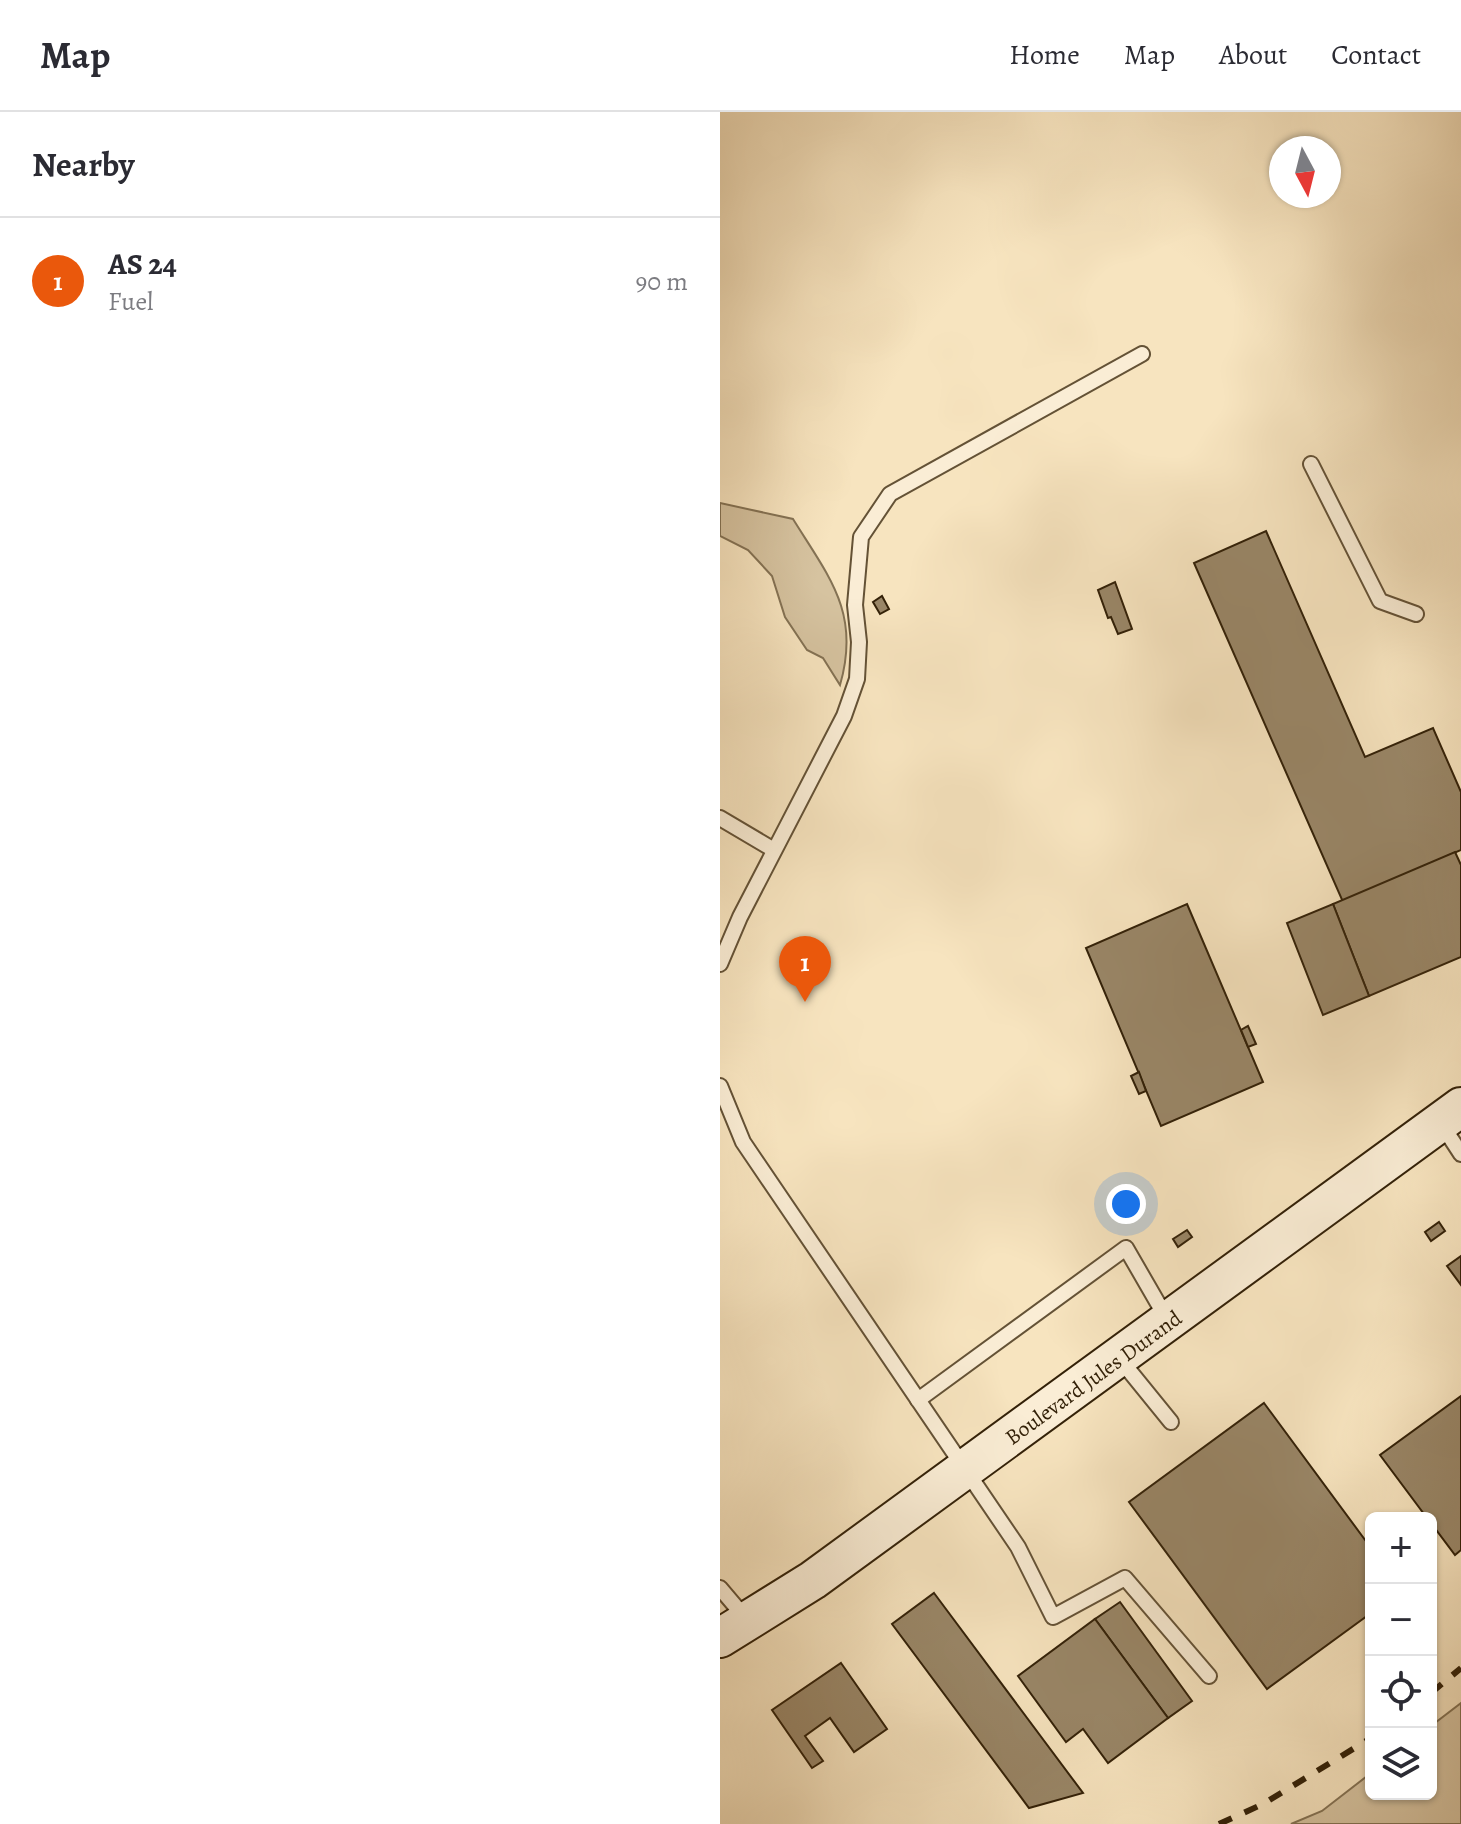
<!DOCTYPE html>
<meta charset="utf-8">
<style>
body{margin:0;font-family:Alegreya,serif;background:#f2f2f3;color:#2b2b33}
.controls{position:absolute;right:24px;bottom:24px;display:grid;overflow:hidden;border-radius:12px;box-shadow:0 2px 6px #0004}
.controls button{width:72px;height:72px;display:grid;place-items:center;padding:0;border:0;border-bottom:2px solid #e1e1e2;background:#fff;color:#2b2b33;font:40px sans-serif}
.compass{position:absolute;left:549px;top:24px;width:72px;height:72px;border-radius:50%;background:#fff;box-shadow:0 2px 6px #0004;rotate:173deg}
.you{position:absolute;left:406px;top:1092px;width:28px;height:28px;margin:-20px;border:6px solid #fff;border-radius:50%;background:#1a73e8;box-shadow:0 0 0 12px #1a73e833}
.badge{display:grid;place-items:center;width:52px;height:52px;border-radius:50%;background:#ea580c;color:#fff;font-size:26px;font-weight:700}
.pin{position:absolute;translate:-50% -66px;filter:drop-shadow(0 2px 4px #0008)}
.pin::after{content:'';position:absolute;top:42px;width:28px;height:24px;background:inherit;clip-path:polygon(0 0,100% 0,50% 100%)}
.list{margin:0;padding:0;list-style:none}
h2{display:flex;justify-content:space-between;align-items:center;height:104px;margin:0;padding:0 32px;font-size:34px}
h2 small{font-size:26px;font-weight:400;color:#7c7c81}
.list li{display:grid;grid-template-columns:52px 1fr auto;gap:24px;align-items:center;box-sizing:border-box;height:128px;padding:0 32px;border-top:2px solid #e1e1e2}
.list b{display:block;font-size:30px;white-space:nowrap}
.list p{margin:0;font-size:26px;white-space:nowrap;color:#7c7c81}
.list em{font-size:26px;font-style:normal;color:#7c7c81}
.icon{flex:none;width:44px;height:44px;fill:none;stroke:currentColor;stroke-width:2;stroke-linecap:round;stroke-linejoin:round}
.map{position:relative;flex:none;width:741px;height:1712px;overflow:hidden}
header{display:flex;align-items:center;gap:48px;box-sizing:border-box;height:112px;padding:0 40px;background:#fff;border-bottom:2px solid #e1e1e2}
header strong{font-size:38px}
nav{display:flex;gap:44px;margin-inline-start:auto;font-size:28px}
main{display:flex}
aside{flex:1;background:#fff}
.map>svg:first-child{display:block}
.green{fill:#d6c3a0;stroke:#847254;stroke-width:2}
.building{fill:#998667;stroke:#332108;stroke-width:2}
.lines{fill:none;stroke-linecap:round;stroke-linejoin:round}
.service-casing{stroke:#645236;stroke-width:18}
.secondary-casing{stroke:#332108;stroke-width:42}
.service{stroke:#faedd5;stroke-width:14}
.secondary{stroke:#faedd5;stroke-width:38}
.rail{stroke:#332108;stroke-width:6;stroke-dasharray:14 14;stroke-linecap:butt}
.labels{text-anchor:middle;stroke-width:6;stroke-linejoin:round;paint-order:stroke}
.street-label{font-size:22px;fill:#332108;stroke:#faedd5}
</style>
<header>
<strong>Map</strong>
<nav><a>Home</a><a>Map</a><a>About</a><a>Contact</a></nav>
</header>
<main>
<aside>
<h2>Nearby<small></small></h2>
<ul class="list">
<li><span class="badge">1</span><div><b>AS 24</b><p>Fuel</p></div><em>90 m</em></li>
</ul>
</aside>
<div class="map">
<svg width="741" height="1712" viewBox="0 0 741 1712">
<rect width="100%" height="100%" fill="#f7e4bf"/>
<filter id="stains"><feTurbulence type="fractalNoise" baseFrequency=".0025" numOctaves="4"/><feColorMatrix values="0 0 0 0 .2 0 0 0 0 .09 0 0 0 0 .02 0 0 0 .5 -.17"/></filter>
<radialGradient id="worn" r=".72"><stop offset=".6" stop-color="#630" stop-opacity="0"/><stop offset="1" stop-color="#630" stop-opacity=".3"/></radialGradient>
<g class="green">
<path d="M0,391L73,407C109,465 141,501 120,573L103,546L87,538L65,505L52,464L28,438L0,424Z"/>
<polygon points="741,1591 741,1712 571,1712 602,1699 651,1661 651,1682 711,1682 711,1614"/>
</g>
<g class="building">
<polygon points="546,419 645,645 713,616 741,680 741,738 623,790 474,451"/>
<polygon points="395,470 412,517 398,522 391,505 388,506 378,478"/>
<polygon points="162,484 169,497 160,502 153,490"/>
<polygon points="735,740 741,753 741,845 649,884 613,792"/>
<polygon points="467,792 543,970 441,1014 366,836"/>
<polygon points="613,792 649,884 603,903 567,811"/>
<polygon points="528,914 536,932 528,935 521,918"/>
<polygon points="419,960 426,979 419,982 411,964"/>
<polygon points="719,1110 725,1119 711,1129 705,1120"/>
<polygon points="467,1118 472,1125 458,1135 453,1127"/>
<polygon points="741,1144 741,1173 727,1154"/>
<polygon points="741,1284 741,1438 735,1443 711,1411 711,1406 707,1406 660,1343"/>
<polygon points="544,1291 651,1436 651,1501 547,1577 409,1390"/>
<polygon points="214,1481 363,1681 309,1696 172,1512"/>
<polygon points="400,1490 472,1589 448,1606 375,1507"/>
<polygon points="375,1507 448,1606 388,1651 363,1617 346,1630 298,1564"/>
<polygon points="121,1551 167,1617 134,1640 110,1606 85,1624 103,1649 92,1656 52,1598"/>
</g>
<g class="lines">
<g class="service-casing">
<g id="service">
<polyline points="591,352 660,489 696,502"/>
<polyline points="0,706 54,738"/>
<polyline points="0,852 20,805 124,604 137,567 139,530 135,493 141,425 170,382 422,242"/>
<polyline points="0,974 23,1030 298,1435 333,1505 405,1466 489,1564"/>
<polyline points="722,1013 741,1042"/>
<polyline points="399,1246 451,1310"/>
<polyline points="198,1288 406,1136 447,1207"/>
<polyline points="0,1476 28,1509"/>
</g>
</g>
<g class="secondary-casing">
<polyline id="secondary" points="0,1526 93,1468 741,995"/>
</g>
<use href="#service" class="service"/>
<use href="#secondary" class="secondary"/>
<g class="rail">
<polyline points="711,1581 741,1556"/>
<polyline points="499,1712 543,1692 651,1626"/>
</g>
</g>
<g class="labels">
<g class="street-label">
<text transform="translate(373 1265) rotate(-36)" y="8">Boulevard Jules Durand</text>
</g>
</g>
<rect width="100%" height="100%" filter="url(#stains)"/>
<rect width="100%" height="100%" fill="url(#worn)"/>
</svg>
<div class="controls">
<button>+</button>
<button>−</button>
<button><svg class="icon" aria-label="locate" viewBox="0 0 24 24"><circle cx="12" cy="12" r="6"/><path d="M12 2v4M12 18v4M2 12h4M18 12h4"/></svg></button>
<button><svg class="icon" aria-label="layers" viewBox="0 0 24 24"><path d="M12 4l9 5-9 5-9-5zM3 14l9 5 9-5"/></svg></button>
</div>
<svg class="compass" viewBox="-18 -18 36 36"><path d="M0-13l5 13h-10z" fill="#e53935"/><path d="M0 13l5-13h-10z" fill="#7c7c81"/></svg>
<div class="you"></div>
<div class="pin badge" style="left:85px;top:890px">1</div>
</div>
</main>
